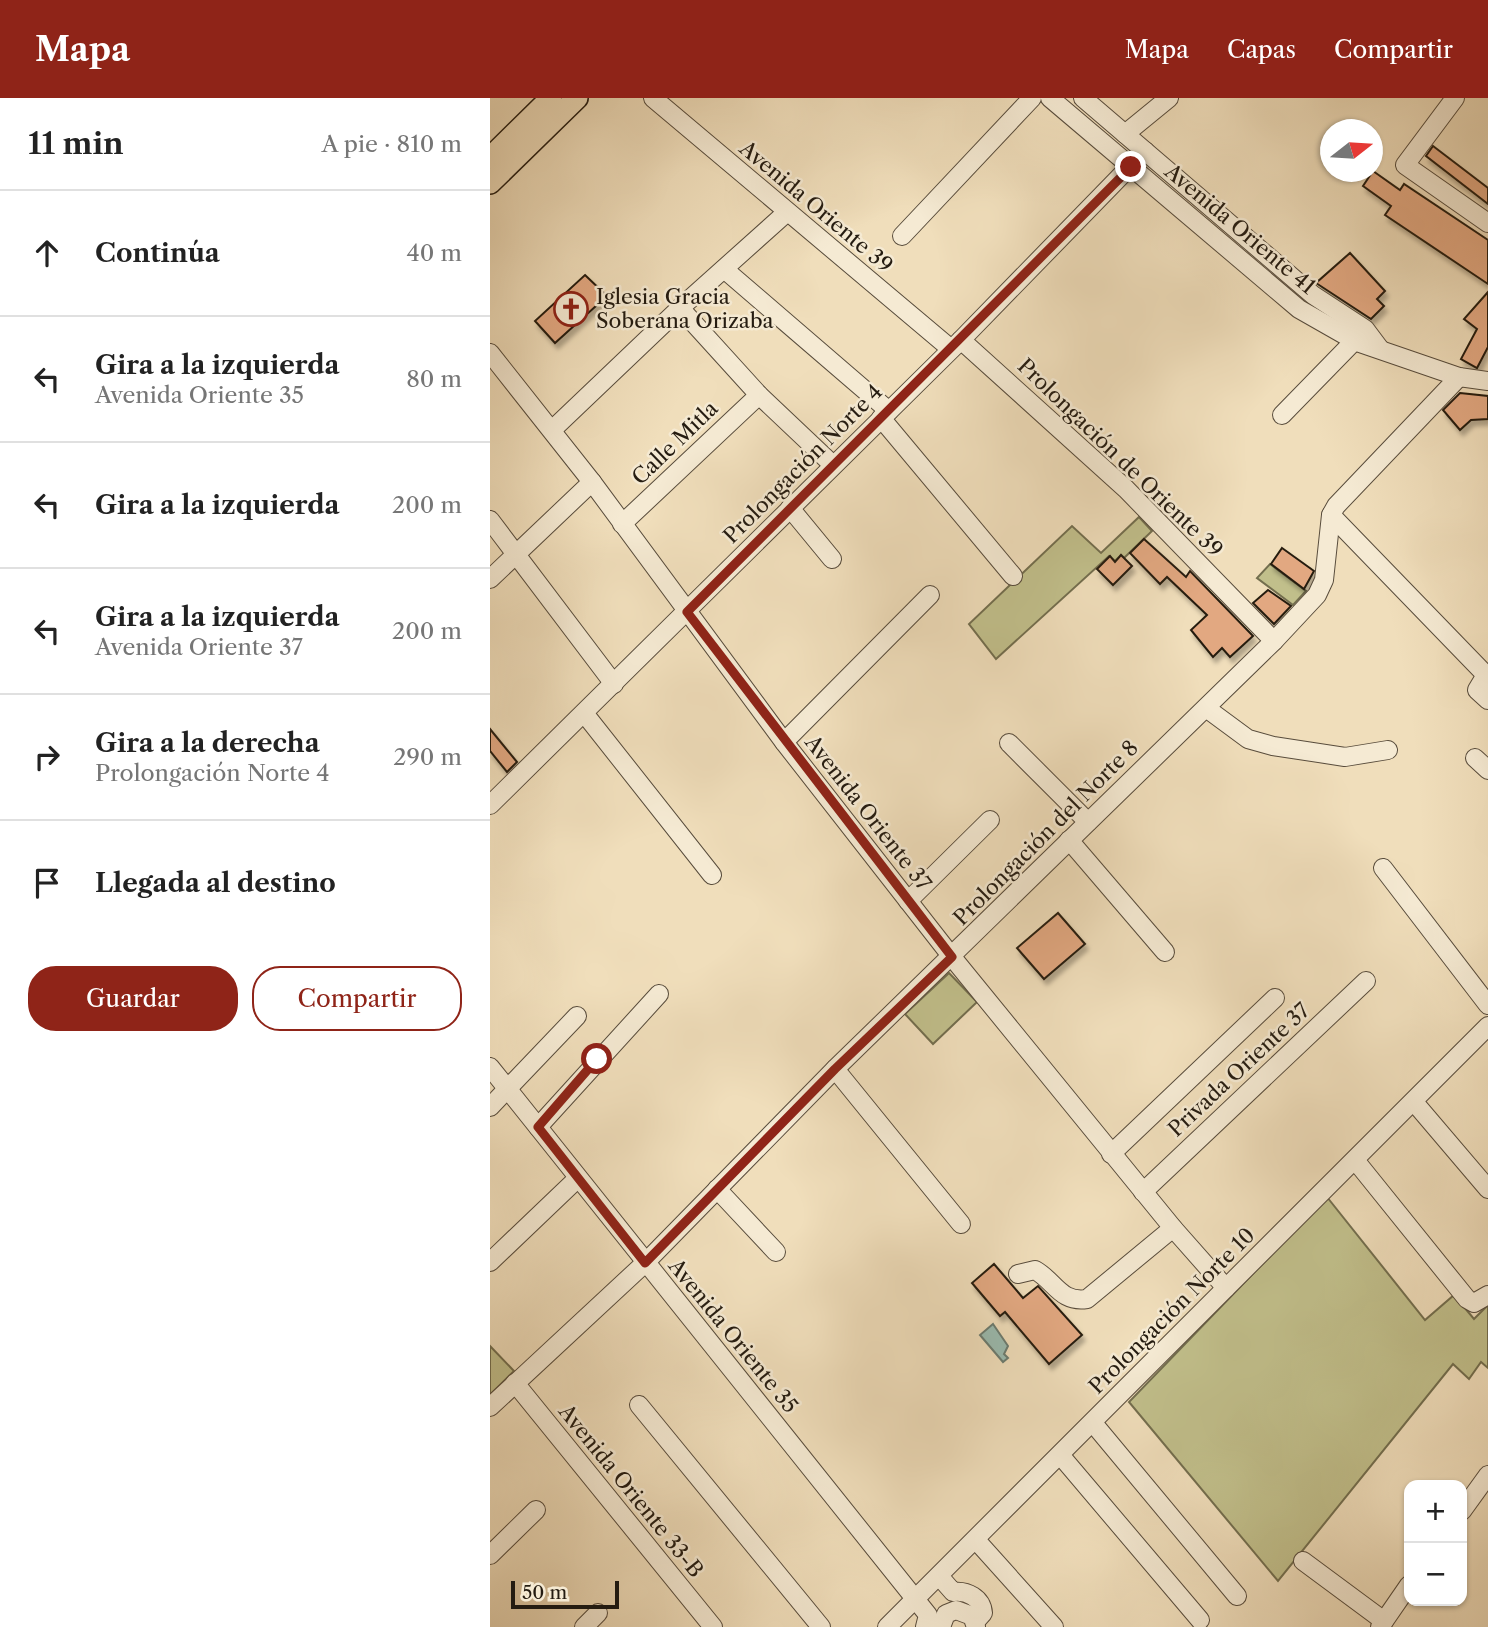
<!DOCTYPE html>
<html lang="es">
<meta charset="utf-8">
<style>
body{margin:0;font-family:"Libre Caslon Text",serif;background:#f2f2f2;color:#222}
.controls{position:absolute;right:21px;bottom:21px;display:grid;overflow:hidden;border-radius:14px;box-shadow:0 2px 5px #0004}
.controls button{width:63px;height:63px;display:grid;place-items:center;padding:0;border:0;border-bottom:2px solid #e0e0e0;background:#fff;color:#222;font:35px sans-serif}
.compass{position:absolute;left:830px;top:21px;width:63px;height:63px;border-radius:50%;background:#fff;box-shadow:0 2px 5px #0004;rotate:73deg}
.scale{position:absolute;left:21px;bottom:18px;width:108px;box-sizing:border-box;padding-left:7px;border:4px solid #251c11;border-top:0;font-size:19px;line-height:24px;white-space:nowrap;color:#251c11;-webkit-text-stroke:5px #f5ead3;paint-order:stroke}
.stop{position:absolute;width:21px;height:21px;margin:-16px;border:5px solid #8f2418;border-radius:50%;background:#fff}
.stop.end{background:#8f2418;border-color:#fff;box-shadow:0 2px 7px #0008}
.list{margin:0;padding:0;list-style:none}
h2{display:flex;justify-content:space-between;align-items:center;height:91px;margin:0;padding:0 28px;font-size:30px}
h2 small{font-size:23px;font-weight:400;color:#767676}
.list li{display:grid;grid-template-columns:46px 1fr auto;gap:21px;align-items:center;box-sizing:border-box;height:126px;padding:0 28px;border-top:2px solid #e0e0e0}
.list b{display:block;font-size:26px;white-space:nowrap}
.list p{margin:0;font-size:23px;white-space:nowrap;color:#767676}
.list em{font-size:23px;font-style:normal;color:#767676}
.actions{display:flex;gap:14px;padding:21px 28px}
.actions a{flex:1;padding:16px 0;border:2px solid #8f2418;border-radius:28px;text-align:center;font-size:24px;color:#8f2418}
.actions .main{background:#8f2418;color:#fff}
.icon{flex:none;width:38px;height:38px;fill:none;stroke:currentColor;stroke-width:2;stroke-linecap:round;stroke-linejoin:round}
.map{position:relative;flex:none;width:998px;height:1529px;overflow:hidden}
header{display:flex;align-items:center;gap:42px;box-sizing:border-box;height:98px;padding:0 35px;background:#8f2418;color:#fff}
header strong{font-size:33px}
nav{display:flex;gap:38px;margin-inline-start:auto;font-size:24px}
main{display:flex}
aside{flex:1;background:#fff}
.map>svg:first-child{display:block}
.green{fill:#c1bf8b;stroke:#736e4e;stroke-width:2}
.water{fill:#9abcb1;stroke:#6b7c71;stroke-width:2}
.building{fill:#e2a881;stroke:#251c11;stroke-width:2;filter:url(#shadow)}
.lines{fill:none;stroke-linecap:round;stroke-linejoin:round}
.minor-casing{stroke:#584c3c;stroke-width:20}
.major-casing{stroke:#251c11;stroke-width:24}
.minor{stroke:#f5ead3;stroke-width:18}
.major{stroke:#f0debb;stroke-width:21}
.route{stroke:#8f2418;stroke-width:9}
.labels{text-anchor:middle;stroke-width:5;stroke-linejoin:round;paint-order:stroke}
.street-label{font-size:21px;fill:#251c11;stroke:#f5ead3}
.poi-label{font-size:21px;fill:#251c11;stroke:#f5ead3;text-anchor:start}
</style>
<header>
<strong>Mapa</strong>
<nav><a>Mapa</a><a>Capas</a><a>Compartir</a></nav>
</header>
<main>
<aside>
<h2>11 min<small>A pie · 810 m</small></h2>
<ul class="list">
<li><svg class="icon" aria-label="ahead" viewBox="0 0 24 24"><path d="M12 20V5M6 11l6-6 6 6"/></svg><div><b>Continúa</b></div><em>40 m</em></li>
<li><svg class="icon" aria-label="left" viewBox="0 0 24 24"><path d="M17 20v-9H6M10 6l-5 5 5 5"/></svg><div><b>Gira a la izquierda</b><p>Avenida Oriente 35</p></div><em>80 m</em></li>
<li><svg class="icon" aria-label="left" viewBox="0 0 24 24"><path d="M17 20v-9H6M10 6l-5 5 5 5"/></svg><div><b>Gira a la izquierda</b></div><em>200 m</em></li>
<li><svg class="icon" aria-label="left" viewBox="0 0 24 24"><path d="M17 20v-9H6M10 6l-5 5 5 5"/></svg><div><b>Gira a la izquierda</b><p>Avenida Oriente 37</p></div><em>200 m</em></li>
<li><svg class="icon" aria-label="right" viewBox="0 0 24 24"><path d="M7 20v-9h11M14 6l5 5-5 5"/></svg><div><b>Gira a la derecha</b><p>Prolongación Norte 4</p></div><em>290 m</em></li>
<li><svg class="icon" aria-label="arrive" viewBox="0 0 24 24"><path d="M6 21V4h12l-3 4 3 4H6"/></svg><div><b>Llegada al destino</b></div></li>
</ul>
<div class="actions"><a class="main">Guardar</a><a>Compartir</a></div>
</aside>
<div class="map">
<svg width="998" height="1529" viewBox="0 0 998 1529">
<defs>
<filter id="shadow"><feDropShadow dx="3" dy="5.5" stdDeviation="2" flood-color="#0004"/></filter>
</defs>
<rect width="100%" height="100%" fill="#f0debb"/>
<filter id="stains"><feTurbulence type="fractalNoise" baseFrequency=".00286" numOctaves="4"/><feColorMatrix values="0 0 0 0 .2 0 0 0 0 .09 0 0 0 0 .02 0 0 0 .5 -.17"/></filter>
<radialGradient id="worn" r=".72"><stop offset=".6" stop-color="#630" stop-opacity="0"/><stop offset="1" stop-color="#630" stop-opacity=".3"/></radialGradient>
<g class="green">
<polygon points="649,419 662,433 634,460 631,457 625,463 619,458 506,561 479,526 582,428 611,455"/>
<polygon points="780,466 816,493 803,507 767,480"/>
<polygon points="459,875 487,904 443,946 415,916"/>
<polygon points="837,1099 935,1222 964,1197 984,1221 998,1207 998,1270 991,1264 979,1281 963,1266 788,1483 639,1304"/>
<polygon points="0,1248 24,1273 0,1297"/>
</g>
<polygon class="water" points="503,1226 518,1248 514,1256 518,1260 513,1264 490,1237"/>
<g class="building">
<polygon points="943,48 998,90 998,106 936,58"/>
<polygon points="883,73 910,92 914,86 998,142 998,186 895,117 901,108 873,88"/>
<polygon points="860,155 895,193 887,201 894,208 881,221 826,185"/>
<polygon points="95,177 117,198 65,245 45,223"/>
<polygon points="998,194 998,249 987,270 971,261 987,231 974,221"/>
<polygon points="970,295 998,298 998,321 981,322 970,332 953,312"/>
<polygon points="654,441 696,479 700,473 763,538 740,559 732,550 723,559 701,532 717,517 677,479 670,486 640,455"/>
<polygon points="792,450 824,473 814,491 781,466"/>
<polygon points="631,457 642,468 623,487 607,471 620,458 625,464"/>
<polygon points="778,492 801,508 784,526 763,505"/>
<polygon points="0,631 27,664 17,674 0,653"/>
<polygon points="568,815 595,846 554,881 527,850"/>
<polygon points="504,1166 533,1200 548,1188 592,1237 559,1266 515,1214 510,1218 482,1185"/>
</g>
<g class="lines">
<g class="minor-casing">
<g id="minor">
<polyline points="163,0 461,251"/>
<polyline points="560,0 809,211 867,244 969,279 998,283"/>
<polyline points="593,0 823,197 875,231 890,251"/>
<polyline points="965,0 915,67 998,125"/>
<polyline points="635,36 679,0"/>
<polyline points="412,138 542,0"/>
<polyline points="234,171 399,313"/>
<polyline points="190,210 269,297 343,367"/>
<polyline points="471,242 636,391 784,543"/>
<polyline points="0,255 102,384 294,644 462,859 683,1130 736,1190"/>
<polyline points="792,317 872,235"/>
<polyline points="391,320 523,478"/>
<polyline points="62,332 190,210 296,115"/>
<polyline points="300,410 342,461"/>
<polyline points="841,417 996,577 987,592 998,602"/>
<polyline points="0,422 124,586"/>
<polyline points="132,426 269,297"/>
<polyline points="0,481 102,384"/>
<polyline points="716,610 758,641 783,648 855,659 898,652"/>
<polyline points="94,615 222,777"/>
<polyline points="294,644 440,497"/>
<polyline points="519,645 598,724"/>
<polyline points="985,660 998,672"/>
<polyline points="0,707 471,242 655,53"/>
<polyline points="579,742 675,854"/>
<polyline points="893,770 998,907"/>
<polyline points="418,803 500,722"/>
<polyline points="0,969 438,1517 435,1529"/>
<polyline points="345,971 471,1126"/>
<polyline points="924,1004 998,1091"/>
<polyline points="0,1009 87,918"/>
<polyline points="48,1029 169,896"/>
<polyline points="621,1056 785,900"/>
<polyline points="865,1062 977,1201 984,1205 998,1197"/>
<polyline points="227,1091 286,1154"/>
<polyline points="653,1094 876,883"/>
<polyline points="0,1164 88,1080"/>
<path d="M528,1176L545,1172C565,1183 570,1205 597,1201L683,1130"/>
<polyline points="25,1285 223,1529"/>
<polyline points="149,1307 331,1529"/>
<polyline points="0,1309 155,1165 345,971 784,543 827,497 834,482 841,417 846,408 969,279"/>
<polyline points="603,1325 747,1498"/>
<polyline points="571,1358 710,1522"/>
<polyline points="972,1413 998,1377"/>
<polyline points="486,1442 564,1529"/>
<polyline points="0,1457 46,1412"/>
<polyline points="813,1463 894,1523"/>
<path d="M449,1478L463,1494C477,1492 492,1500 493,1515L485,1524"/>
<polyline points="94,1529 108,1515"/>
<polyline points="397,1529 998,928"/>
<polyline points="451,1529 456,1516 466,1512 482,1518 486,1529"/>
<polyline points="890,1529 919,1487"/>
</g>
</g>
<g class="major-casing">
<g id="major">
<polyline points="0,60 61,0"/>
<polyline points="0,85 87,0"/>
</g>
</g>
<use href="#minor" class="minor"/>
<use href="#major" class="major"/>
</g>
<g class="lines">
<polyline class="route" points="107,961 48,1029 155,1165 345,971 462,859 197,514 641,69"/>
</g>
<defs>
<g id="church-ring" transform="scale(1.75)"><circle r="9.5" fill="#f5ead3" stroke="#8f2418" stroke-width="1.5"/><path d="M-1.2-6h2.4v3.5h3.3v2.4h-3.3V6h-2.4V-.1h-3.3v-2.4h3.3Z" fill="#8f2418"/></g>
</defs>
<g fill-rule="evenodd">
<use href="#church-ring" x="81" y="211"/>
</g>
<g class="labels">
<g class="street-label">
<text transform="translate(326 109) rotate(40)" y="7">Avenida Oriente 39</text>
<text transform="translate(750 131) rotate(40)" y="7">Avenida Oriente 41</text>
<text transform="translate(185 345) rotate(-44)" y="7">Calle Mitla</text>
<text transform="translate(630 360) rotate(44)" y="7">Prolongación de Oriente 39</text>
<text transform="translate(313 366) rotate(-45)" y="7">Prolongación Norte 4</text>
<text transform="translate(378 715) rotate(52)" y="7">Avenida Oriente 37</text>
<text transform="translate(556 735) rotate(-45)" y="7">Prolongación del Norte 8</text>
<text transform="translate(749 972) rotate(-43)" y="7">Privada Oriente 37</text>
<text transform="translate(682 1213) rotate(-45)" y="7">Prolongación Norte 10</text>
<text transform="translate(243 1238) rotate(51)" y="7">Avenida Oriente 35</text>
<text transform="translate(141 1393) rotate(51)" y="7">Avenida Oriente 33-B</text>
</g>
<g class="poi-label">
<text x="106" y="206">Iglesia Gracia<tspan x="106" dy="24">Soberana Orizaba</tspan></text>
</g>
</g>
<rect width="100%" height="100%" filter="url(#stains)"/>
<rect width="100%" height="100%" fill="url(#worn)"/>
</svg>
<div class="controls">
<button>+</button>
<button>−</button>
</div>
<svg class="compass" viewBox="-18 -18 36 36"><path d="M0-13l5 13h-10z" fill="#e53935"/><path d="M0 13l5-13h-10z" fill="#767676"/></svg>
<div class="scale">50 m</div>
<div class="stop" style="left:107px;top:961px"></div>
<div class="stop end" style="left:641px;top:69px"></div>
</div>
</main>
